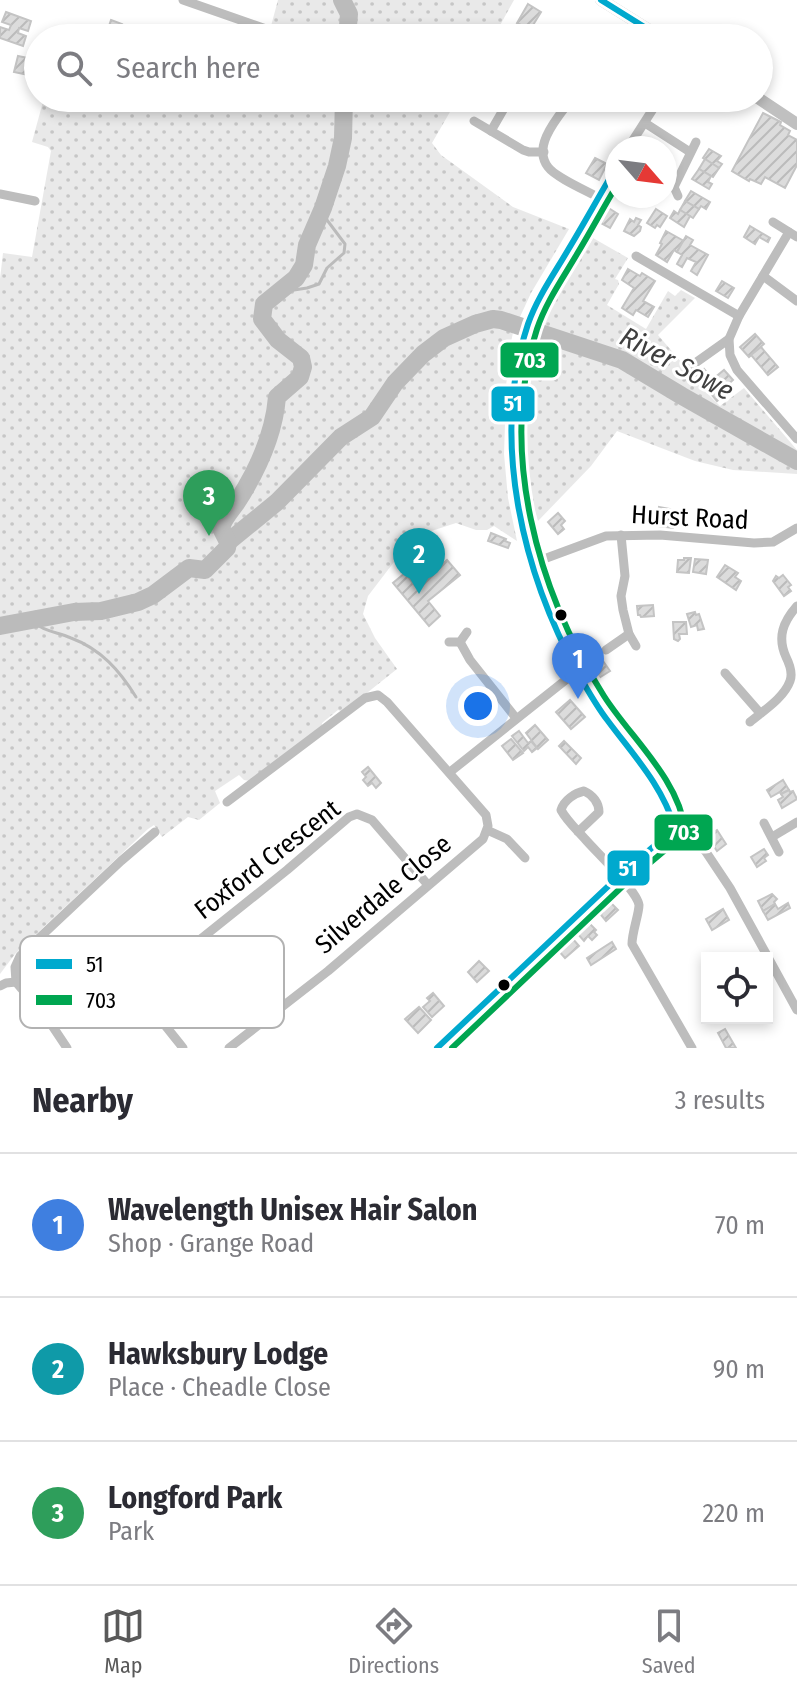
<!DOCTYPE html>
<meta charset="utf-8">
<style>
body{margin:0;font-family:"Fira Sans Condensed",sans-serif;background:#f7f7f7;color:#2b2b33}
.controls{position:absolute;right:24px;bottom:24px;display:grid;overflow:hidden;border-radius:0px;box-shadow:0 4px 12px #0003}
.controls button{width:72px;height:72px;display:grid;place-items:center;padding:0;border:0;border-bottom:2px solid #e1e1e2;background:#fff;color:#2b2b33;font:40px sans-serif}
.compass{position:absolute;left:605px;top:136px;width:72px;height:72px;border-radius:50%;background:#fff;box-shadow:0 4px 12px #0003;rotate:118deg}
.you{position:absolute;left:478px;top:706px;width:28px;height:28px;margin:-20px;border:6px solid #fff;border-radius:50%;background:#1a73e8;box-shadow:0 0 0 12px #1a73e833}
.badge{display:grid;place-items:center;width:52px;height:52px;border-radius:50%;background:#595959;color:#fff;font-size:26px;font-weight:700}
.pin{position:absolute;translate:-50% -66px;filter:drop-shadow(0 2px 4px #0008)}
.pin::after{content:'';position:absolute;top:42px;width:28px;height:24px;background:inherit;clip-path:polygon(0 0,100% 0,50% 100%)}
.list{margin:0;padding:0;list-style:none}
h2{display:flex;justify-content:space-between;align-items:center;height:104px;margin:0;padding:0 32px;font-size:34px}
h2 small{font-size:26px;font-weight:400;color:#7c7c81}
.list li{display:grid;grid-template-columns:52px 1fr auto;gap:24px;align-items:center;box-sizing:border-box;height:144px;padding:0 32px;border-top:2px solid #e1e1e2}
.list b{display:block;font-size:30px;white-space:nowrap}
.list p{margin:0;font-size:26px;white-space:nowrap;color:#7c7c81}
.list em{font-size:26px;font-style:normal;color:#7c7c81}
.icon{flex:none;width:44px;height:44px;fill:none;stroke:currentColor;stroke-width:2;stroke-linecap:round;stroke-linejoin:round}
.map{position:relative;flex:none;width:797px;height:1048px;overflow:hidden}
.search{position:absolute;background:#fff;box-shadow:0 4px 12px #0003;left:24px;right:24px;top:24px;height:88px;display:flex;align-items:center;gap:20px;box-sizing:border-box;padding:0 28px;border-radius:44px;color:#7c7c81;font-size:30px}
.sheet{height:536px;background:#fff}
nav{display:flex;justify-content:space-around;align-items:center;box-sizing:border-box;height:112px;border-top:2px solid #e1e1e2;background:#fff;font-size:22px;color:#7c7c81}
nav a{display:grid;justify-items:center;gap:4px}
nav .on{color:#595959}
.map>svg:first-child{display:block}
.park{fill:url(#park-dots)}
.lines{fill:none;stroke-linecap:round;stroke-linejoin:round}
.stream{stroke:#bbb;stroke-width:3}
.river{stroke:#bbb;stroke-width:18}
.building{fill:url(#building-hatch);stroke:#c4c4c4;stroke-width:2}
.street{stroke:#bdbdbd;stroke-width:9}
.secondary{stroke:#c0c0c0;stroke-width:12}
.bus-1-casing{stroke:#fff;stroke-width:12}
.bus-2-casing{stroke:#fff;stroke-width:12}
.bus-1{stroke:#00a9ce;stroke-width:6}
.bus-2{stroke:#00a651;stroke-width:6}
.bus-dot{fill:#000;stroke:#fff;stroke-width:3}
.labels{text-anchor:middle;stroke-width:6;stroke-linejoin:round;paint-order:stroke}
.street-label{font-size:26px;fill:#000;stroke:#fff}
.water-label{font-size:28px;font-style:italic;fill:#3f3f3f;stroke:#fff}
.key{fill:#fff;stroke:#b2b2b2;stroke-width:2}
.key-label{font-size:22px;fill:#000}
.line-badge{stroke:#fff;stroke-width:3}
.badge-label{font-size:22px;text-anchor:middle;font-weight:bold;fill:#fff}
</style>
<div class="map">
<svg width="797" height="1048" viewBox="0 0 797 1048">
<defs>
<pattern id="park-dots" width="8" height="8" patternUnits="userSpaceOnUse" patternTransform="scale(2)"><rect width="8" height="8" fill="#e9e9e9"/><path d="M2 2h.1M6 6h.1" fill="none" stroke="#c6c6c6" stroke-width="1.8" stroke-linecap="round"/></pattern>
<pattern id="building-hatch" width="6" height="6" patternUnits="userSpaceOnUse" patternTransform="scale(2)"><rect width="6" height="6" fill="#dcdcdc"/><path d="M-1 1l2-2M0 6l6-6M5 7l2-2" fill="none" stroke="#bbb"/></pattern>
</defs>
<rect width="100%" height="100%" fill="#fff"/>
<g class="park">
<polygon points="278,0 514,0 493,38 273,38 274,34 271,26"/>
<polygon points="44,98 458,98 432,143 441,155 513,207 569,229 531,293 513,332 507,364 504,454 508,498 517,541 494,526 487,530 476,530 456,523 413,537 368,596 363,614 375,638 397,669 343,712 338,710 322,723 322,727 250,781 244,780 239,775 215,791 220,803 199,820 188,817 162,837 154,825 148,829 15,954 0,974 0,279 3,253 32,257 51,151 48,147 32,142"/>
<path d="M586,234L628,258L615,279L618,280L619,284L607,305L646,329L668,291L675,296L681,290L695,298L658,335L682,363L691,377L720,406L744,388L797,450V474L733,470L695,461L617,431L591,466L538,521C533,502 524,481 521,461C520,451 520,440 520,430C518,346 544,303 586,234Z"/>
</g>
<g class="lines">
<g class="stream">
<polyline points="281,292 307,288 319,284 327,268 344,253 345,244 327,220 323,208"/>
<path d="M31,620C42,631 57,632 71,638C101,649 120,671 136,697"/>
</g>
<g class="river">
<polyline points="342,0 349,14 347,38"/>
<polyline points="228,542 277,502 341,437 372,417 395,383 423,354 444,338 475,324 493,319 501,320 622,360 682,396 797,461"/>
<path d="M0,626L74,612L101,611L138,602L153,595L189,568L205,570L227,548L228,542L221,528C224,517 231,511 237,502C257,471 274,434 277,397L300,377L303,367L301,358L278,340L262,319L264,304L296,278L304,265L307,245L323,208L337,166L343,138L344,98"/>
</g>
</g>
<g class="building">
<polygon points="528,4 541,12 530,30 517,23"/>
<polygon points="6,12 31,21 28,31 19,28 18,33 26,36 23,46 0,38 0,27 9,30 11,25 2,22"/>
<polygon points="111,20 122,24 117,38 106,35"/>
<polygon points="18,56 38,60 38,77 14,72"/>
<polygon points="763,113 781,122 780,125 790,131 788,135 797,140 797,165 785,188 765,177 761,184 750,179 749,181 732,171"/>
<polygon points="709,149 721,156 717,161 722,164 719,168 703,158"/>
<polygon points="595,158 607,164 599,180 586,173"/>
<polygon points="705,159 719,168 713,177 699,169"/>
<polygon points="699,169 711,176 708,182 712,184 709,189 692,179"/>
<polygon points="691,191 710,202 706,209 701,206 699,209 685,201"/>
<polygon points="685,201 699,209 693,218 680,210"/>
<polygon points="607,207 618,214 610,228 599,222"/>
<polygon points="656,209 667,216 660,227 657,225 655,228 647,223"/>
<polygon points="680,210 690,216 684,227 670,218 674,211 678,214"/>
<polygon points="636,218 641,220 638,225 641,227 640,231 634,236 624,231 630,219 634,222"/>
<polygon points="750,226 770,238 768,242 759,237 755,244 744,237"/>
<polygon points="666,231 684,241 677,252 674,250 667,262 656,255 662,244 660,243"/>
<polygon points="686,236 693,240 690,245 708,255 697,275 691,271 696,262 687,258 682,267 677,264 682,255 677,252"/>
<polygon points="628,269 640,276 642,273 655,281 643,301 654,307 648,317 636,310 633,315 622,308 634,288 622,280"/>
<polygon points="722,281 734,288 728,298 716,291"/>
<polygon points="755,334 764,344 749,357 740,347"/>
<polygon points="761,347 778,367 768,375 751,355"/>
<polygon points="704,369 713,379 724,370 733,380 724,388 727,392 717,401 696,376"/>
<polygon points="659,507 670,509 669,515 675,516 673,528 657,526"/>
<polygon points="558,513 565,521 561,525 564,529 558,534 548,522"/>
<polygon points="491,533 506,539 505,541 510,543 508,548 488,541"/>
<polygon points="684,558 691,558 689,573 677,572 678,560 684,560"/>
<polygon points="695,559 708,560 706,574 693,572"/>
<polygon points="447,560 460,575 428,601 440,616 429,626 393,583 405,573 416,587"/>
<polygon points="725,565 738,573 735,577 741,581 736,590 717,577"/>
<polygon points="783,575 791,585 788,587 791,591 784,596 773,581 776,576 779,578"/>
<polygon points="653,605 654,616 641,617 640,615 638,615 637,606"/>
<polygon points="695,612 696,615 699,614 704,629 698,630 697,625 691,627 687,614"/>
<polygon points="673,622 686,622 687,634 679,634 680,639 678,641 674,639"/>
<polygon points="603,661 610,671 599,678 592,668"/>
<polygon points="570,700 585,717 571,729 556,712"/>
<polygon points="535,725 548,740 538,749 526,733"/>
<polygon points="519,731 528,743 531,741 537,748 532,752 528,747 524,751 512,736"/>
<polygon points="511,739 523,753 513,760 502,746"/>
<polygon points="564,741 581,758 576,764 559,746"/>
<polygon points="368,767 381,783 376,788 372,783 368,786 363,780 366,777 362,772"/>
<polygon points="783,780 789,790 781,794 780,792 771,797 767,790"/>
<polygon points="789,790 790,792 793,791 797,799 782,808 778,800 783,797 781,794"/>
<polygon points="717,830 726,844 717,851 707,836"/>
<polygon points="764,849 768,855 764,858 766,861 757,867 751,857"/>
<polygon points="772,894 777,899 774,902 775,904 763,911 758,901"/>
<polygon points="610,902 618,910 606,921 601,915 603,912 601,910"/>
<polygon points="788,903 790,908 768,920 763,911 775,904 778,909"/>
<polygon points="723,909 729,920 712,930 706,919"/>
<polygon points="588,922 596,930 594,932 597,935 592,940 588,936 584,941 577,933"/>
<polygon points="572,938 579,946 565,958 558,950"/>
<polygon points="612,942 616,949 591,965 587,958"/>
<polygon points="479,961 489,971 477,982 468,972"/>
<polygon points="433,993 444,1006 432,1017 423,1007 430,1001 427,998"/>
<polygon points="419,1007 431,1020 418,1033 405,1019"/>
<polygon points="725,1029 736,1048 726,1048 718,1033"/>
</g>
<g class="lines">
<g class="street">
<polyline points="183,0 269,30"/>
<path d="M572,98C560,115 531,145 548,167C555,177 587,191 598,197"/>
<polyline points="474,121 523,150 529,152 544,152"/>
<polyline points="645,123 690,152"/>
<polyline points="491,131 510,98"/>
<polyline points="628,148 660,98"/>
<path d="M617,166C600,194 584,222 568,250C553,274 538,298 528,324C489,430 524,580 579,675C588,690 598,706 608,721C634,754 665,786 675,828L694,839L706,852L730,888L797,1010"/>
<polyline points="665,186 674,187 678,196"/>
<polyline points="674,187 696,142"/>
<polyline points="0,194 35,201"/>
<polyline points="773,222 797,237"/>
<polyline points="789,232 739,316 729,339 730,355 737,370 797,439"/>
<polyline points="636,256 739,316"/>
<polyline points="763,276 797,301"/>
<polyline points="691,366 729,339"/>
<polyline points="621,535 625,576 621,596 623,610 629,634 636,646"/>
<polyline points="533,563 606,536 660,535 754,543 773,542 797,528"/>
<polyline points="449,642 460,642 467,632"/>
<polyline points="460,642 470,660 516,718"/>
<polyline points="606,650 629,634"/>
<polyline points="725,673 760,713"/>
<path d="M750,722C763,711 784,698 790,681C793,673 790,665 786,657C777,637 783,622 797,606"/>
<polyline points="450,772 577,671"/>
<polyline points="227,802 365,698 378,695 387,702 486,815 488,826 483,839 328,971 229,1048"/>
<polyline points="764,823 779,852"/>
<polyline points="487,830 507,839 525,858"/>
<path d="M578,832L599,812C599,803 593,795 584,791C575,793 564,800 561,810C567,821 577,830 585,839C596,852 637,890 639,905C639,914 632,932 632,944L692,1048"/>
<polyline points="772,837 797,822"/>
<polyline points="16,982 15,967 20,956 121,861 155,832"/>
<polyline points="16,982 49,1021 67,1048"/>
<polyline points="0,986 6,983 16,982"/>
<path d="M183,1048C175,1037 148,1007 146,995C145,988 148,983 152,978L287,870L349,817L357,814L372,820L428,885"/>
<polyline points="437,1048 619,876 675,828"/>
</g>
<g class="secondary">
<polyline points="601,0 662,38"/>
<polyline points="758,98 797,124"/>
</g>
<g class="bus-1-casing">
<g id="bus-1">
<polyline points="601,0 662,38"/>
<path d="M437,1048L619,876L675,828C662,785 634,756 608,721C597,707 588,691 579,675C522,572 490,439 528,324C537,298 554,274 568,250C585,222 600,194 617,166"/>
</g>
</g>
<g class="bus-2-casing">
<path id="bus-2" d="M452,1048L626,883L682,836L685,830C679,779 630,737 604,696C537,591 498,451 537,329C546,302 563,278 577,254C591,231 603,208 617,185"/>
</g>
<use href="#bus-1" class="bus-1"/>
<use href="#bus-2" class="bus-2"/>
</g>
<g class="bus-dot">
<circle cx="561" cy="615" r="7"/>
<circle cx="504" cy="985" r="7"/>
</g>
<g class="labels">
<g class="street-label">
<text transform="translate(690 517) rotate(3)" y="9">Hurst Road</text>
<text transform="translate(267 859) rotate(-38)" y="9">Foxford Crescent</text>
<text transform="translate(383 894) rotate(-40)" y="9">Silverdale Close</text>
</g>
<g class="water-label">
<text transform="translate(677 363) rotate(28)" y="10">River Sowe</text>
</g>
</g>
<rect x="20" y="936" width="264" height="92" rx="12" class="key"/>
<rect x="36" y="959" width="36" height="10" fill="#00a9ce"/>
<rect x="36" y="995" width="36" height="10" fill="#00a651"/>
<g class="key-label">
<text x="86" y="972">51</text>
<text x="86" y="1008">703</text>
</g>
<g class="line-badge">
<rect x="499" y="341" width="61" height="38" rx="8" fill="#00a651"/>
<rect x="490" y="385" width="46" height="38" rx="8" fill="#00a9ce"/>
<rect x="653" y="813" width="61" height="39" rx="8" fill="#00a651"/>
<rect x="606" y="849" width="45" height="38" rx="8" fill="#00a9ce"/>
</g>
<g class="badge-label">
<text x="530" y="368">703</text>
<text x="513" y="411">51</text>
<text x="684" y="840">703</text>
<text x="628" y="876">51</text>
</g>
</svg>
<div class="controls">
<button><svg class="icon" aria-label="locate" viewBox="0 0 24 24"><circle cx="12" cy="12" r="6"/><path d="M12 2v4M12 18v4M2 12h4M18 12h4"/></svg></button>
</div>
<svg class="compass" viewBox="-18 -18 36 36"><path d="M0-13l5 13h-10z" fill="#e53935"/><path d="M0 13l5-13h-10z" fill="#7c7c81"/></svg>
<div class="you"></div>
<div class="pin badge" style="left:578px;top:699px;background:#3f7fe0">1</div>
<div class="pin badge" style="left:419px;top:594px;background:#0f9aa8">2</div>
<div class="pin badge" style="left:209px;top:536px;background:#2e9e5b">3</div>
<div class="search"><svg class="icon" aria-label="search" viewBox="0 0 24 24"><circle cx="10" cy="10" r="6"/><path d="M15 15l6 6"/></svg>Search here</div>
</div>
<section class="sheet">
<h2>Nearby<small>3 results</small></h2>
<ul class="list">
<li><span class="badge" style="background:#3f7fe0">1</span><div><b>Wavelength Unisex Hair Salon</b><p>Shop · Grange Road</p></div><em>70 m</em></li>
<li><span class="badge" style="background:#0f9aa8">2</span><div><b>Hawksbury Lodge</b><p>Place · Cheadle Close</p></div><em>90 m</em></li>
<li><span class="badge" style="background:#2e9e5b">3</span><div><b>Longford Park</b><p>Park</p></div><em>220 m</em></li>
</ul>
</section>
<nav>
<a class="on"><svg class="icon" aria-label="map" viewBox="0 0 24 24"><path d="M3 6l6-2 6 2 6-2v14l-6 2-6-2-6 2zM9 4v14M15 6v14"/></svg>Map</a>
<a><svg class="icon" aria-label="directions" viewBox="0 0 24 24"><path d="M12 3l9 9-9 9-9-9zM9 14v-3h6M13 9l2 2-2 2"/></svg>Directions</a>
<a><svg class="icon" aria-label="saved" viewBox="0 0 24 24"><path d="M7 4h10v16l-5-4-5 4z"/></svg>Saved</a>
</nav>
